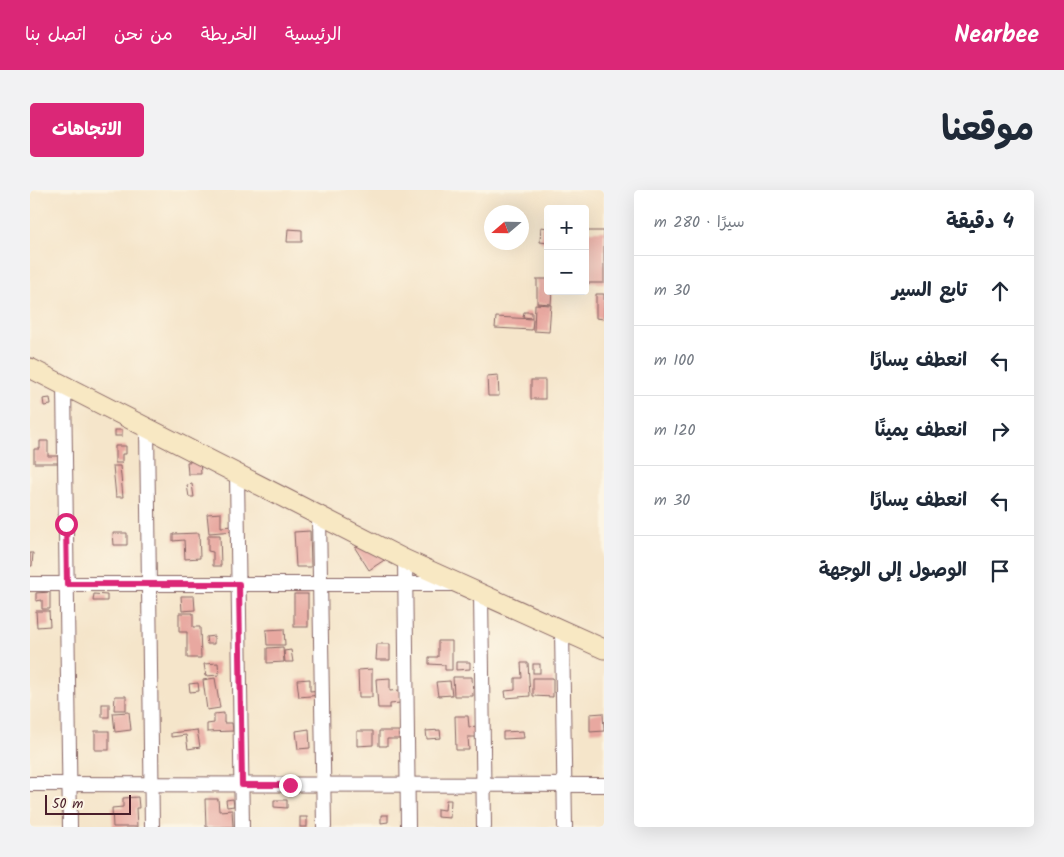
<!DOCTYPE html>
<html lang="ar">
<meta charset="utf-8">
<style>
body{margin:0;font-family:Kalam,"Playpen Sans Arabic",sans-serif;background:#f2f2f3;color:#1f2937;direction:rtl}
.controls{position:absolute;right:15px;top:15px;display:grid;overflow:hidden;border-radius:5px;box-shadow:0 5px 20px #0002}
.controls button{width:45px;height:45px;display:grid;place-items:center;padding:0;border:0;border-bottom:1px solid #e0e1e3;background:#fff;color:#1f2937;font:25px sans-serif}
.compass{position:absolute;left:454px;top:15px;width:45px;height:45px;border-radius:50%;background:#fff;box-shadow:0 5px 20px #0002;rotate:250deg}
.scale{position:absolute;left:15px;bottom:12px;width:86px;box-sizing:border-box;padding-left:5px;border:2px solid #4a1f2b;border-top:0;font-size:14px;line-height:18px;white-space:nowrap;color:#4a1f2b;-webkit-text-stroke:4px #fcf5e5;paint-order:stroke}
.stop{position:absolute;width:15px;height:15px;margin:-11px;border:4px solid #db2777;border-radius:50%;background:#fff}
.stop.end{background:#db2777;border-color:#fff;box-shadow:0 1px 5px #0008}
.list{margin:0;padding:0;list-style:none}
h2{display:flex;justify-content:space-between;align-items:center;height:65px;margin:0;padding:0 20px;font-size:21px}
h2 small{font-size:16px;font-weight:400;color:#747a83}
.list li{display:grid;grid-template-columns:32px 1fr auto;gap:15px;align-items:center;box-sizing:border-box;height:70px;padding:0 20px;border-top:1px solid #e0e1e3}
.list b{display:block;font-size:19px;white-space:nowrap}
.list em{font-size:16px;font-style:normal;color:#747a83}
.icon{flex:none;width:28px;height:28px;fill:none;stroke:currentColor;stroke-width:2;stroke-linecap:round;stroke-linejoin:round}
.map{position:relative;flex:none;width:574px;height:637px;overflow:hidden;direction:ltr;border-radius:5px}
header{display:flex;align-items:center;gap:30px;box-sizing:border-box;height:70px;padding:0 25px;background:#db2777;color:#fff}
header strong{font-size:24px}
nav{display:flex;gap:28px;margin-inline-start:auto;font-size:18px}
.intro{display:flex;align-items:center;justify-content:space-between;box-sizing:border-box;height:120px;padding:0 30px}
h1{margin:0;font-size:35px}
.button{padding:12px 22px;border-radius:5px;background:#db2777;color:#fff;font-size:18px;font-weight:700}
main{display:flex;gap:30px;padding:0 30px}
aside{flex:1;background:#fff;border-radius:5px;box-shadow:0 5px 20px #0002}
.map>svg:first-child{display:block}
.building{fill:#e8a8a0}
.lines{fill:none;stroke-linecap:round;stroke-linejoin:round}
.street-casing{stroke:#866463;stroke-width:16}
.secondary-casing{stroke:#866463;stroke-width:21}
.street{stroke:#fff;stroke-width:14}
.secondary{stroke:#f8e8c3;stroke-width:19}
.route{stroke:#db2777;stroke-width:6}
</style>
<header>
<strong>Nearbee</strong>
<nav><a>الرئيسية</a><a>الخريطة</a><a>من نحن</a><a>اتصل بنا</a></nav>
</header>
<div class="intro"><h1>موقعنا</h1><a class="button">الاتجاهات</a></div>
<main>
<aside>
<h2>4 دقيقة<small>سيرًا · 280 m</small></h2>
<ul class="list">
<li><svg class="icon" aria-label="ahead" viewBox="0 0 24 24"><path d="M12 20V5M6 11l6-6 6 6"/></svg><div><b>تابع السير</b></div><em>30 m</em></li>
<li><svg class="icon" aria-label="left" viewBox="0 0 24 24"><path d="M17 20v-9H6M10 6l-5 5 5 5"/></svg><div><b>انعطف يسارًا</b></div><em>100 m</em></li>
<li><svg class="icon" aria-label="right" viewBox="0 0 24 24"><path d="M7 20v-9h11M14 6l5 5-5 5"/></svg><div><b>انعطف يمينًا</b></div><em>120 m</em></li>
<li><svg class="icon" aria-label="left" viewBox="0 0 24 24"><path d="M17 20v-9H6M10 6l-5 5 5 5"/></svg><div><b>انعطف يسارًا</b></div><em>30 m</em></li>
<li><svg class="icon" aria-label="arrive" viewBox="0 0 24 24"><path d="M6 21V4h12l-3 4 3 4H6"/></svg><div><b>الوصول إلى الوجهة</b></div></li>
</ul>
</aside>
<div class="map">
<svg width="574" height="637" viewBox="0 0 574 637">
<rect width="100%" height="100%" fill="#fcf5e5"/>
<filter id="ink" filterUnits="userSpaceOnUse"><feTurbulence type="fractalNoise" baseFrequency=".02" numOctaves="2"/><feDisplacementMap in="SourceGraphic" scale="10" xChannelSelector="R" yChannelSelector="G"/><feConvolveMatrix kernelMatrix="1 2 1 2 8 2 1 2 1" color-interpolation-filters="sRGB"/></filter>
<filter id="wash" filterUnits="userSpaceOnUse"><feTurbulence type="fractalNoise" baseFrequency=".0096" numOctaves="4" result="noise"/><feDisplacementMap in="SourceGraphic" scale="20" xChannelSelector="R" yChannelSelector="G"/><feGaussianBlur stdDeviation="1.12" result="paint"/><feColorMatrix in="noise" values="0 0 0 0 0 0 0 0 0 0 0 0 0 0 0 0 0 1.4 0 .05"/><feComposite in="paint" operator="in"/></filter>
<g filter="url(#wash)">
<rect width="100%" height="100%" fill="#f5e5ca"/>
<g id="blocks">
<g class="building">
<polygon points="462,34 462,43 459,44 457,35"/>
<polygon points="511,37 518,38 518,53 510,52"/>
<polygon points="258,39 272,40 272,52 257,52"/>
<rect x="555" y="41" width="19" height="52"/>
<polygon points="507,89 518,89 518,101 522,101 521,114 507,113"/>
<polygon points="566,104 574,104 574,129 566,128"/>
<polygon points="505,114 521,115 519,142 504,141"/>
<polygon points="494,122 502,122 502,128 493,127"/>
<polygon points="466,127 503,129 502,140 465,138"/>
<polygon points="468,185 469,206 458,206 457,186"/>
<rect x="501" y="190" width="14" height="19"/>
<polygon points="20,208 21,215 14,216 13,209"/>
<rect x="85" y="240" width="7" height="6"/>
<polygon points="10,251 18,251 18,266 28,266 29,273 4,273 4,259 10,259"/>
<polygon points="85,256 96,256 96,264 92,264 92,273 85,273"/>
<polygon points="170,271 171,284 158,284 157,272"/>
<polygon points="83,276 90,276 93,307 86,307"/>
<polygon points="162,294 164,307 159,307 157,295"/>
<polygon points="191,323 191,337 204,336 205,341 179,343 177,324"/>
<polygon points="280,341 281,377 266,377 264,342"/>
<polygon points="83,343 97,343 97,355 84,355"/>
<polygon points="169,343 170,368 155,369 154,350 143,351 143,344"/>
<polygon points="345,344 359,367 339,380 325,358"/>
<polygon points="178,345 190,345 191,376 183,376 183,362 178,361"/>
<polygon points="0,363 3,363 2,376 0,376"/>
<polygon points="20,402 20,419 12,419 12,410 6,411 6,403"/>
<polygon points="64,404 77,405 77,411 63,411"/>
<rect x="264" y="404" width="14" height="33"/>
<polygon points="151,406 164,406 165,420 152,421"/>
<polygon points="6,421 19,421 20,436 7,437"/>
<polygon points="149,423 163,423 163,437 170,437 171,468 157,468 157,442 149,442"/>
<polygon points="254,439 255,455 237,455 236,440"/>
<polygon points="184,446 184,454 177,454 176,447"/>
<polygon points="408,451 422,451 422,480 415,480 415,475 399,474 399,467 408,467"/>
<polygon points="347,454 360,454 360,470 346,470"/>
<polygon points="253,457 254,472 237,473 237,458"/>
<polygon points="261,460 263,472 255,472 254,461"/>
<polygon points="426,472 440,472 440,479 426,480"/>
<polygon points="188,473 189,485 176,486 174,474"/>
<polygon points="491,473 498,473 500,506 476,508 475,501 485,500 485,488 492,488"/>
<rect x="503" y="474" width="7" height="9"/>
<polygon points="342,479 342,507 329,507 328,480"/>
<polygon points="423,487 442,487 443,506 424,506"/>
<polygon points="185,488 190,518 177,520 173,490"/>
<polygon points="360,488 360,501 370,500 370,513 360,514 360,518 348,518 346,489"/>
<polygon points="503,488 523,488 523,507 503,506"/>
<polygon points="280,489 280,501 291,500 291,505 269,507 267,490"/>
<polygon points="420,491 422,505 408,506 406,492"/>
<polygon points="168,493 169,501 160,502 159,494"/>
<polygon points="85,506 96,506 96,520 84,520"/>
<rect x="72" y="514" width="7" height="13"/>
<polygon points="99,522 101,540 85,542 83,523"/>
<polygon points="194,523 194,533 202,533 203,541 177,542 177,534 184,533 184,524"/>
<polygon points="573,523 574,541 560,542 560,524"/>
<polygon points="425,526 438,526 439,537 447,536 447,547 438,547 439,560 426,560"/>
<polygon points="279,539 280,558 268,559 266,541"/>
<polygon points="167,540 170,557 158,559 156,545 141,547 141,543"/>
<polygon points="410,540 411,548 397,549 396,541"/>
<rect x="65" y="541" width="14" height="19"/>
<polygon points="327,541 343,541 343,555 327,556"/>
<polygon points="349,541 369,541 369,549 357,549 357,556 349,556"/>
<polygon points="493,541 494,548 473,549 473,542"/>
<polygon points="108,607 109,618 106,618 107,637 83,637 82,618 93,617 93,608"/>
<polygon points="175,609 188,609 189,621 202,620 203,637 176,637"/>
<polygon points="203,609 204,616 197,617 196,610"/>
<polygon points="244,610 257,610 257,618 244,617"/>
<polygon points="416,610 421,610 420,628 407,627 407,619 415,620"/>
<polygon points="351,625 358,625 358,632 351,633"/>
<rect x="270" y="627" width="7" height="10"/>
</g>
</g>
</g>
<g filter="url(#ink)">
<use href="#blocks" fill-opacity="0" stroke="#866463" stroke-width="1"/>
<g class="lines">
<g class="street-casing">
<g id="street">
<polyline points="34,195 40,637"/>
<polyline points="117,238 122,637"/>
<polyline points="207,284 212,637"/>
<polyline points="289,326 294,637"/>
<polyline points="375,369 378,637"/>
<polyline points="0,394 424,394"/>
<polyline points="451,404 454,637"/>
<polyline points="532,440 535,637"/>
<polyline points="0,594 574,595"/>
</g>
</g>
<g class="secondary-casing">
<polyline id="secondary" points="0,178 374,369 574,459"/>
</g>
<use href="#street" class="street"/>
<use href="#secondary" class="secondary"/>
</g>
</g>
<g class="lines" filter="url(#ink)">
<polyline class="route" points="36,334 37,394 209,394 212,595 260,595"/>
</g>
</svg>
<div class="controls">
<button>+</button>
<button>−</button>
</div>
<svg class="compass" viewBox="-18 -18 36 36"><path d="M0-13l5 13h-10z" fill="#e53935"/><path d="M0 13l5-13h-10z" fill="#747a83"/></svg>
<div class="scale">50 m</div>
<div class="stop" style="left:36px;top:334px"></div>
<div class="stop end" style="left:260px;top:595px"></div>
</div>
</main>
